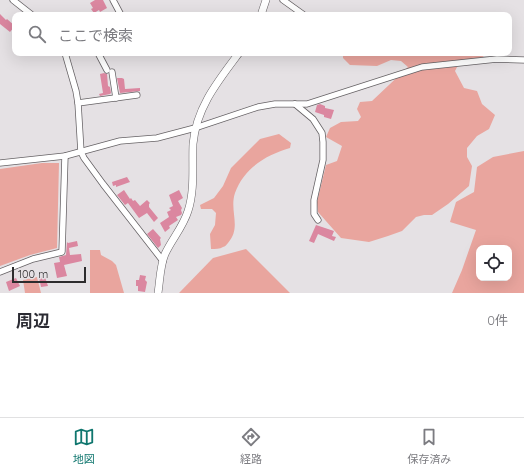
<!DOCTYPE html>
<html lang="ja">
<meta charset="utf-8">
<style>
body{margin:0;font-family:Quicksand,"Noto Sans JP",sans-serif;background:#f7f7f7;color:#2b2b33}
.controls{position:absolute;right:12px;bottom:12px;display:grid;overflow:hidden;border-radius:8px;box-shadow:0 4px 16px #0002}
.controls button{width:36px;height:36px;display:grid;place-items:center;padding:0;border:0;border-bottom:1px solid #e1e1e2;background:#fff;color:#2b2b33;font:20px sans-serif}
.scale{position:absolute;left:12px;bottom:10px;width:74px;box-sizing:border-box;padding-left:4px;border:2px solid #2d2c2d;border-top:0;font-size:11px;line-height:14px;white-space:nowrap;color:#2d2c2d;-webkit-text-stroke:3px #e5e1e4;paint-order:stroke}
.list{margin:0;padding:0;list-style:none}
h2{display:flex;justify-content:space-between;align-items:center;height:52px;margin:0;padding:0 16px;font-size:17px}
h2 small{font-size:13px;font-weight:400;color:#7c7c81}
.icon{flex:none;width:22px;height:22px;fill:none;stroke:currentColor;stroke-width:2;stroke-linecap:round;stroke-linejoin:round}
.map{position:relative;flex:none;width:524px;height:293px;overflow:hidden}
.search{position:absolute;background:#fff;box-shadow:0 4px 16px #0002;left:12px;right:12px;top:12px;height:44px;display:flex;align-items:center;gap:10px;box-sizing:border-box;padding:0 14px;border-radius:8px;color:#7c7c81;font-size:15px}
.sheet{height:124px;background:#fff}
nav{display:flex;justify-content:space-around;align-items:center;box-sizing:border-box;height:56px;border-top:1px solid #e1e1e2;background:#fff;font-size:11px;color:#7c7c81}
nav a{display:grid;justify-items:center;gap:2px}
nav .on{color:#0f766e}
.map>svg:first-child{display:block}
.green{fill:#e9a59e;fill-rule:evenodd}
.building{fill:#db87a0}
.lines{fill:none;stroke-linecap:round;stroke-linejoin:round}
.minor-casing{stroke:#666265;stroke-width:7}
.tertiary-casing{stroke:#666265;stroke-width:8}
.minor{stroke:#fff;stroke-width:5.5}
.tertiary{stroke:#fff;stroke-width:7}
</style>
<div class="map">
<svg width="524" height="293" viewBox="0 0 524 293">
<rect width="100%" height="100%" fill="#e5e1e4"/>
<g class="green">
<polygon points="343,53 478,53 484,57 460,61 455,71 464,88 477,91 482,104 495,115 489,129 477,136 467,148 467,157 472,166 469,186 448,204 432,215 424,215 416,217 402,231 388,236 369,242 341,238 318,212 317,202 326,165 337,161 342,146 326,137 330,128 341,122 358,121 361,117 357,109 360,102 372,101 408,67 401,61 391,60 377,66 350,65 343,58"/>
<path d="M279,134L291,143L290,148C266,155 244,168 235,193C229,211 242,227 228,243C227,244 225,247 223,247C220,249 215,249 211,249L210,234L215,225L216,213L212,209H201L200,205L214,198L223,186L231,168L260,139Z"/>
<path d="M524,151V293H452L462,270L476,230L450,222L456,202L474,192L477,167L493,157ZM479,248H509V278H479Z"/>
<polygon points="42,163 59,163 57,248 30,255 0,266 0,169"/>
<polygon points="246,249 290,293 179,293 213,258"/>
<polygon points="90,250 100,250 101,255 112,261 116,265 124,293 90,293"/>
<polygon points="37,277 41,293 25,293 23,280"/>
</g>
<g class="building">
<polygon points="95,0 103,0 107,8 100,12 99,10 94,13 91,9 93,8 90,3"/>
<polygon points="0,14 6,20 7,19 15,26 10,32 0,24"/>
<polygon points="104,73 107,74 108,86 110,87 111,93 110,94 100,96 99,94 103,93 100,74"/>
<polygon points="117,78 122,78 124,79 125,89 140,88 140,91 120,93"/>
<polygon points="320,104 325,106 325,108 334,110 331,119 324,117 324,115 315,112 317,105"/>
<polygon points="127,177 130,182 116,187 116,185 113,186 112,182"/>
<polygon points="124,190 130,199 131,198 133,201 135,200 140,206 147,200 150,203 149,204 149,207 158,218 154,222 147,213 139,218 128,203 125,205 117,195"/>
<polygon points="179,190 183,198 178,201 182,208 181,210 182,213 181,215 176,217 178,220 169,226 170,228 165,232 160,223 169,217 167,212 171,210 169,208 173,206 169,195"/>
<polygon points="316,225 334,231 332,236 336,237 334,241 318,234 314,243 309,241"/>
<polygon points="153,229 161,238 160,239 161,245 158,248 147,234"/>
<polygon points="77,241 78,246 69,248 70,255 81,254 82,261 64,265 67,276 57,278 54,263 60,262 59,257 66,255 67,242 68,243"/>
<polygon points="43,271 48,286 41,287 38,273"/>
<polygon points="140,275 146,276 145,280 147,282 145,292 138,291 138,286 136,286 136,280 139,280"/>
<polygon points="16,278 20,286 9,291 6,282"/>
</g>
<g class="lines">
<g class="minor-casing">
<g id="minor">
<polyline points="13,0 32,15"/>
<polyline points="113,0 121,15"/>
<polyline points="283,0 304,15"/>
<polyline points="65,53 76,91 78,103 81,152 84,158 103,184 163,261"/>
<polyline points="98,53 107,70"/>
<polyline points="112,72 116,98"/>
<polyline points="78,103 137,95"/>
<polyline points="295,104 313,119 322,133 323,142 323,160 314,200 314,214 318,220"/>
<polyline points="0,163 65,156 120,141 157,138 195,128 258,107 275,104 307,104 422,67 497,59 524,60"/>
<polyline points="0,272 33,259 62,252 65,156"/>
</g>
</g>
<g class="tertiary-casing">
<g id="tertiary">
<polyline points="261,15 266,0"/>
<path d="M158,293C160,280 160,266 165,254C172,239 183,227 188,211C195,190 192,166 193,144C196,108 218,81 239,53"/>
</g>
</g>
<use href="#minor" class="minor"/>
<use href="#tertiary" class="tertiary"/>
</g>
</svg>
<div class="controls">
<button><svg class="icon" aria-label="locate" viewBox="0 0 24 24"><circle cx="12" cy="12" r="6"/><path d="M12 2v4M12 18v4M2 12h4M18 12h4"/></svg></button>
</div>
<div class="scale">100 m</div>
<div class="search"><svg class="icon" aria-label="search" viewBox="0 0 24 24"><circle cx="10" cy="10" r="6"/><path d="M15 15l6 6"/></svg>ここで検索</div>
</div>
<section class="sheet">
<h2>周辺<small>0件</small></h2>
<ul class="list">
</ul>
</section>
<nav>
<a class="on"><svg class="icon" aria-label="map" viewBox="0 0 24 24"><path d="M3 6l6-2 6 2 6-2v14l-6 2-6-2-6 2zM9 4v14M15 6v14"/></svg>地図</a>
<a><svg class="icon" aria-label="directions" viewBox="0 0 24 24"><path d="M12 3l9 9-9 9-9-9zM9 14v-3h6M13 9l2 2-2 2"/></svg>経路</a>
<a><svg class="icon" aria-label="saved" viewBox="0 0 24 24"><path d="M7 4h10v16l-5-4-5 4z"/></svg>保存済み</a>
</nav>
